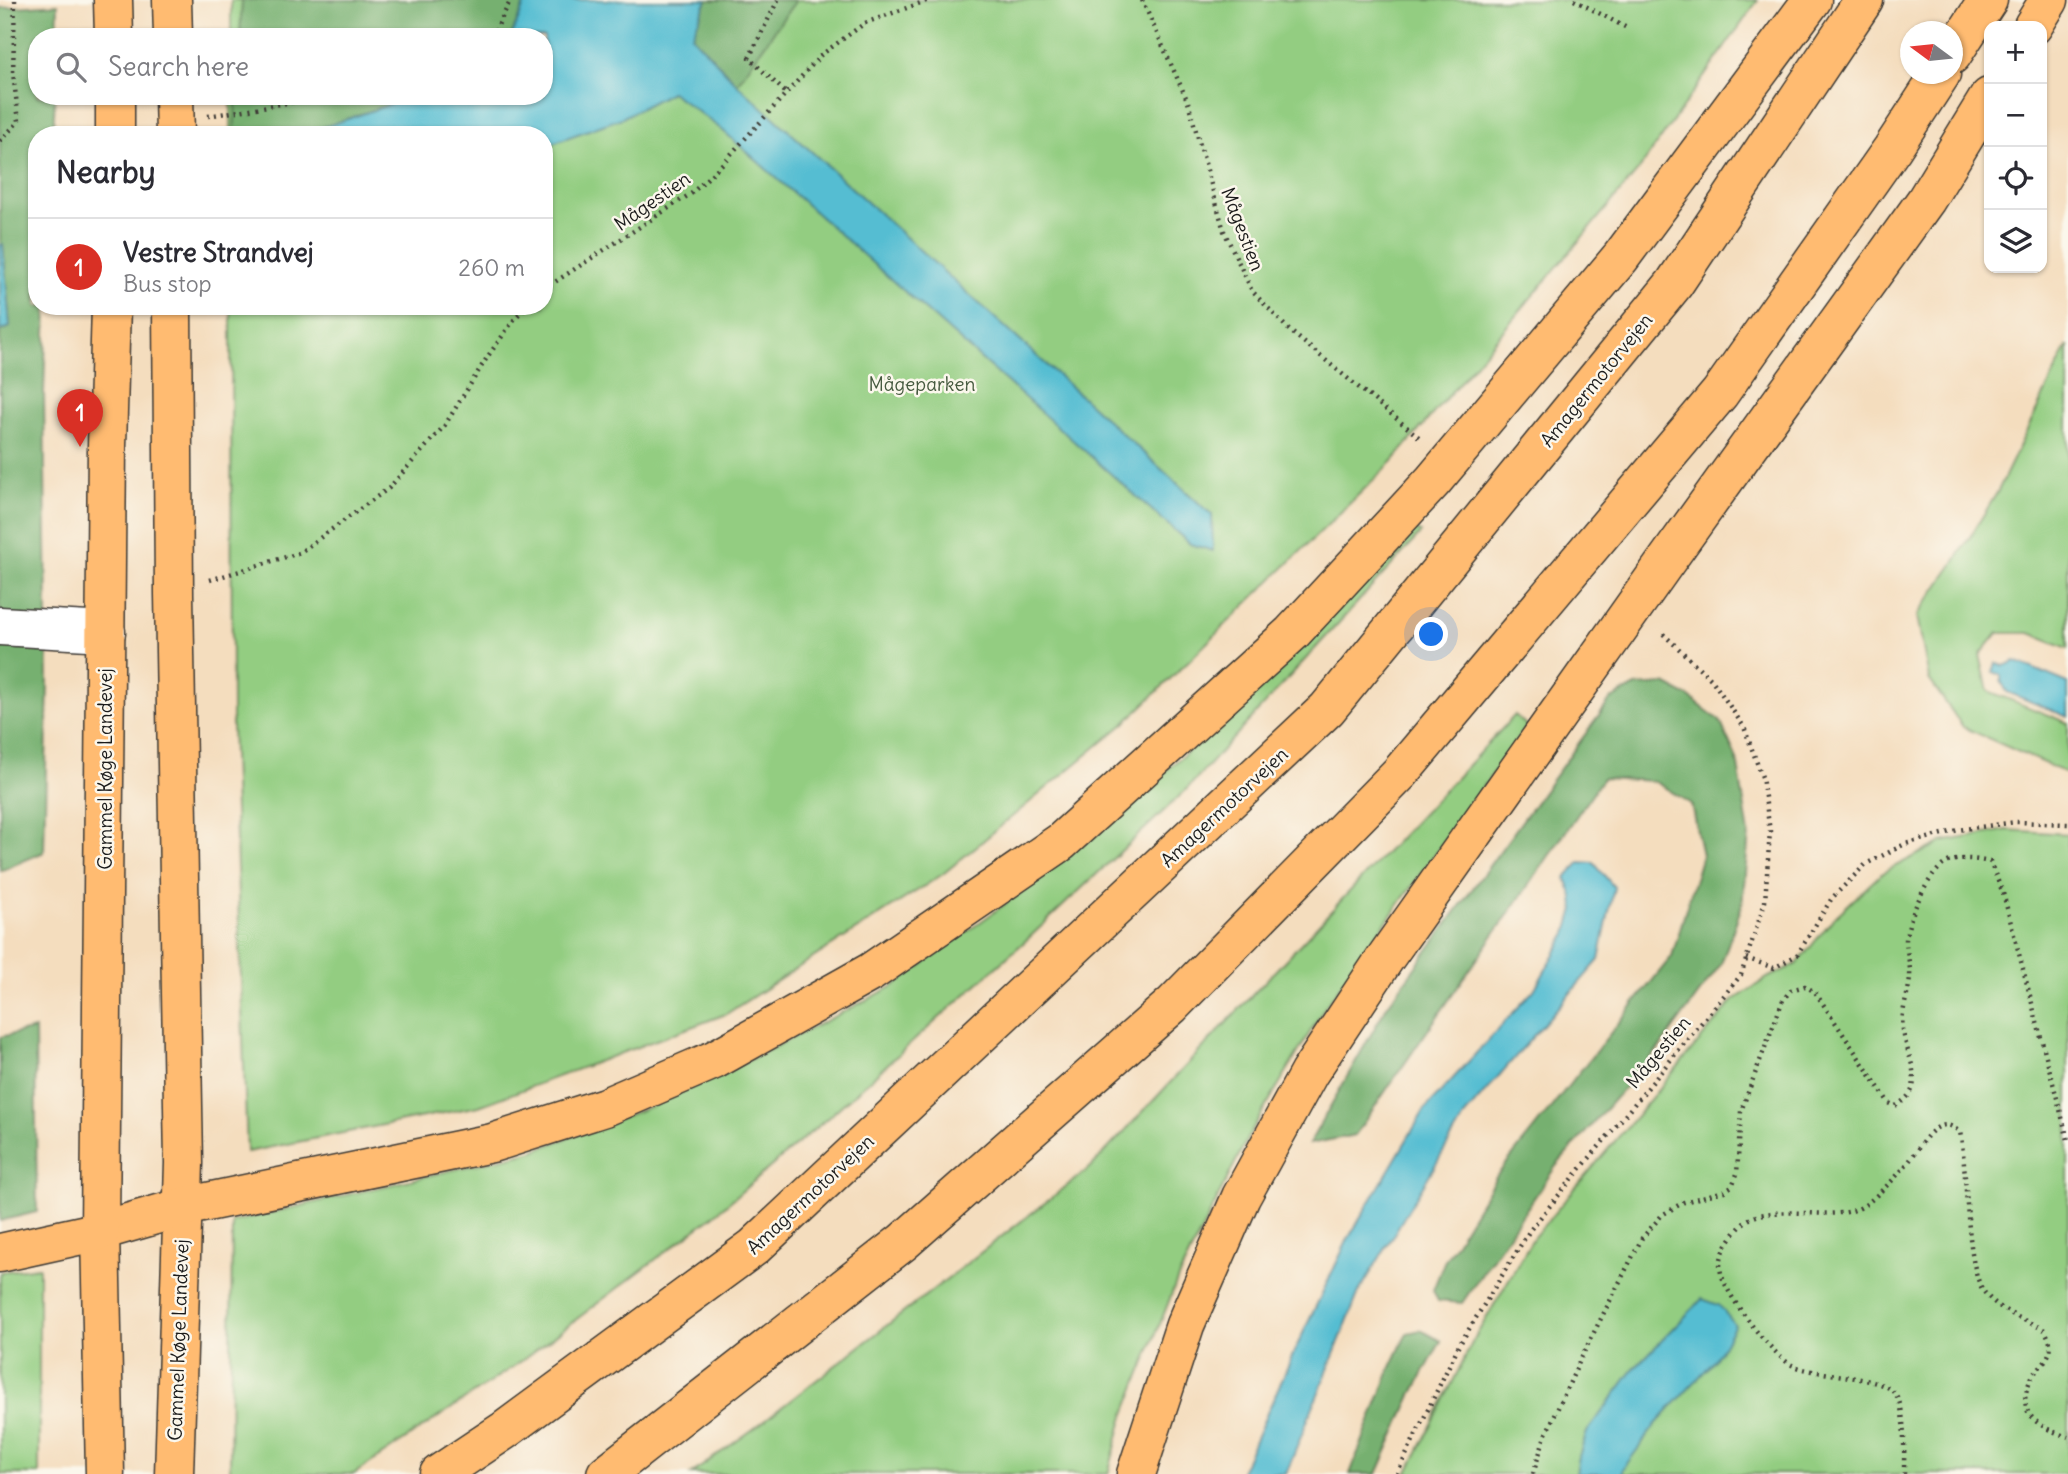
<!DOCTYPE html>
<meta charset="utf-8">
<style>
body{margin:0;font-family:Delius,sans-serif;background:#f2f2f3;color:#2b2b33}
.controls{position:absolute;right:21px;top:21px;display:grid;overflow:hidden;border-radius:14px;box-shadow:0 2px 5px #0004}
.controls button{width:63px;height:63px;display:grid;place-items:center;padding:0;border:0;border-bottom:2px solid #e1e1e2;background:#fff;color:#2b2b33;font:35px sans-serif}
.compass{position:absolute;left:1900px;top:21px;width:63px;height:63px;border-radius:50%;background:#fff;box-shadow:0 2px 5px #0004;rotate:285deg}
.you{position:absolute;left:1432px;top:635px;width:24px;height:24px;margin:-18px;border:5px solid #fff;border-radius:50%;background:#1a73e8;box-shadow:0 0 0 10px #1a73e833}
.badge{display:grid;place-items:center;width:46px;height:46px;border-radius:50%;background:#d93025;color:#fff;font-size:23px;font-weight:700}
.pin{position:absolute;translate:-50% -58px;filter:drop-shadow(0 2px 4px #0008)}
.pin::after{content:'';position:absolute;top:37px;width:24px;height:21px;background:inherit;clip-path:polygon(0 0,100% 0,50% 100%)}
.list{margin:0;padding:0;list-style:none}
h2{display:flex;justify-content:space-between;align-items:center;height:91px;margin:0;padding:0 28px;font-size:30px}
h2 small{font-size:23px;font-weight:400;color:#7c7c81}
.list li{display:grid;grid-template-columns:46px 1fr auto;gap:21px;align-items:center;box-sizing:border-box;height:98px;padding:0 28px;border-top:2px solid #e1e1e2}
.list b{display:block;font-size:26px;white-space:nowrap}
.list p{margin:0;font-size:23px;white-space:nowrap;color:#7c7c81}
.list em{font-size:23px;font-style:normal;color:#7c7c81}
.icon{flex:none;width:38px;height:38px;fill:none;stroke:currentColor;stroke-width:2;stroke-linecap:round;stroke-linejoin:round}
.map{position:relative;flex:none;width:2068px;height:1474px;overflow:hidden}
.search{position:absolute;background:#fff;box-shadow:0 2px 5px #0004;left:28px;top:28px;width:525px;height:77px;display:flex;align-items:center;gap:18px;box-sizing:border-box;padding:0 24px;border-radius:28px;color:#7c7c81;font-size:26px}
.panel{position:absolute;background:#fff;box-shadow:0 2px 5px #0004;left:28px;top:126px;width:525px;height:189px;border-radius:28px}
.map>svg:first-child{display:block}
.green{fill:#93cd81;stroke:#58744e;stroke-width:2}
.forest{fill:#76b06f;stroke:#496646;stroke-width:2}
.water{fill:#55bdd2;stroke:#386c77;stroke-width:2}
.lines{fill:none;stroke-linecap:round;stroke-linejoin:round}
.minor-casing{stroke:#3c3934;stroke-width:41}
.major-casing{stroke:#3c3934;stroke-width:41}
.highway-casing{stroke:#3c3934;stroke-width:41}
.path{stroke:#3c3934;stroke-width:4.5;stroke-dasharray:2 5;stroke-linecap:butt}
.minor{stroke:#fff;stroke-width:38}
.major{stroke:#ffbb71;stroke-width:38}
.highway{stroke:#ffbb71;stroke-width:38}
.labels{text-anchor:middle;stroke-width:5;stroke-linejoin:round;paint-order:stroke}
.street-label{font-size:19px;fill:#1c1c1c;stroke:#fbf7ec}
.park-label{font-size:19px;fill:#465a3f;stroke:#fbf7ec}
</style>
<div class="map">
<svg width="2068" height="1474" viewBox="0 0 2068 1474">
<rect width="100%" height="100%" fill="#fbf7ec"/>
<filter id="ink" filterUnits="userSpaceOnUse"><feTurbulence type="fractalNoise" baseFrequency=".0143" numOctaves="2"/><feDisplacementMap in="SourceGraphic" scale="14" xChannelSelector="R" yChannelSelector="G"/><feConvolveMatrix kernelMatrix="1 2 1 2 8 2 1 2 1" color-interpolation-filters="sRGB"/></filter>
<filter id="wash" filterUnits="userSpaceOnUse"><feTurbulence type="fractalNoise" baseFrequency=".00686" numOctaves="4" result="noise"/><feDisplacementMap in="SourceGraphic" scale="28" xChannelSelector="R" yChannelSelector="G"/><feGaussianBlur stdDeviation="1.57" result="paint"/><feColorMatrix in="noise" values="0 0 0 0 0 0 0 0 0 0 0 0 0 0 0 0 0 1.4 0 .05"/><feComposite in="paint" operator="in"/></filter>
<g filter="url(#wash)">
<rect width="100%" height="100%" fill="#f4ddbe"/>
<g class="green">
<polygon points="231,0 1758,0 1638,171 1393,461 1125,723 943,874 726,1014 479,1106 247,1152 232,726 231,306 544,306 544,135 231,135 231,96 544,96 544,37 231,37"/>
<polygon points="2068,345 2068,648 2030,633 1998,633 1980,655 1988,691 2068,723 2068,774 1963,727 1929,679 1917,616 1954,563 1998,491"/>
<polygon points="1413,526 1421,533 1185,791 1032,935 823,1122 713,1216 520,1362 354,1474 230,1474 232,1222 533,1151 652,1106 761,1054 892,987 1036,881 1226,719"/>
<polygon points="1515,715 1527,726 1325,1007 1249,1135 1178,1278 1123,1419 1108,1474 691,1474 756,1427 1091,1167"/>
<polygon points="2007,830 2068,834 2068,1474 1407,1474 1473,1341 1533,1238 1734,1000 1769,977 1797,964 1832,920 1882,873 1942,842"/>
<polygon points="39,1267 39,1474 0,1474 0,1272"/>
</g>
<g class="forest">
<polygon points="242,0 526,0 511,37 240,37"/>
<polygon points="707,0 796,0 737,84 692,36"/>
<polygon points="58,4 57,37 37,37 37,96 55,96 53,135 37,135 37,306 47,306 44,393 48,683 44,852 0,871 0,331 10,327 3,244 0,245 0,8"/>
<polygon points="236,96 414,96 301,135 234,135"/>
<polygon points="1665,684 1688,696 1720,721 1737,759 1749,834 1742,905 1721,964 1660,1047 1556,1166 1462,1303 1438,1301 1433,1290 1445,1260 1498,1174 1672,956 1702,855 1691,804 1654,781 1603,778 1355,1135 1309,1144 1387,1006 1611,699 1636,686"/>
<polygon points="35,1029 37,1212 0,1221 0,1037"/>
<polygon points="1421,1330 1441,1341 1413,1393 1377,1474 1350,1474 1391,1367 1407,1333"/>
</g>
<g class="water">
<polygon points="526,0 707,0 692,36 737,84 1212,515 1213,551 1190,544 721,129 671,92 622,118 544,146 544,135 301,135 414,96 544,96 544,37 511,37"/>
<polygon points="3,244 10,327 0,331 0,245"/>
<polygon points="2015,661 2068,683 2068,717 2007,692 2001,681 2001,675 1993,672 1996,663 2004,666"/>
<polygon points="1580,862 1594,863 1614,887 1599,960 1466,1114 1359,1292 1286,1474 1240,1474 1295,1350 1348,1239 1425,1109 1534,990 1567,933 1574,909 1573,897 1566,878"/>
<polygon points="1702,1299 1719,1305 1735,1325 1715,1360 1657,1423 1623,1469 1623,1474 1576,1474 1579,1456 1587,1432 1634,1369"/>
</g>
</g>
<g filter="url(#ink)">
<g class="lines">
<g class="minor-casing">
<polyline id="minor" points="0,626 106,632"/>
</g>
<g class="major-casing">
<g id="major">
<polyline points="113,0 114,37"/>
<polyline points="172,0 173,37"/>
<polyline points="174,96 175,135"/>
<polyline points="115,135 115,96"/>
<polyline points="172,306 174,594 184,1163 174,1474"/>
<polyline points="100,1231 183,1207"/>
<polyline points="105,1474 100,1231 107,446 111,306"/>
</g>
</g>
<g class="highway-casing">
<g id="highway">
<polyline points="2033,26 2049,0"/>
<polyline points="1952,55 1988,0"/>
<polyline points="183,1207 492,1143 605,1107 714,1060 871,972 1061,842 1292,633 1433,481 1621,257 1812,0"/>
<polyline points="0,1253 100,1231"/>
<polyline points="439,1474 505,1430 754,1247 1327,709 1674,284 1864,0"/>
<polyline points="606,1474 903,1242 1172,1005 1400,773 1720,393 1892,149 1941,74"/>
<polyline points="1136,1474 1185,1325 1241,1197 1309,1073 1386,957 1667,560 1926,200 1989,97"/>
</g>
</g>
<g class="path">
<polyline points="778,0 749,58 785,92"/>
<polyline points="1142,0 1188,102 1224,231 1252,291 1289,330 1420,438"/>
<polyline points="1574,0 1627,28"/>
<polyline points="492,37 511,0"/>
<polyline points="208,116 329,96"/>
<polyline points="0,141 19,121 13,73 15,0"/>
<polyline points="544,289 692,193 723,163 821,55 865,23 929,0"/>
<polyline points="210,580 299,553 389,488 445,425 488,356 516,317 527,306"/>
<polyline points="1746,958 1774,968 1797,955 1832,898 1866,864 1905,844 1958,830 2016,822 2068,824"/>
<polyline points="1397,1474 1458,1347 1530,1230 1741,975 1765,902 1770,831 1762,777 1744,727 1712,680 1660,631"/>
<path d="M1533,1474L1545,1436L1582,1356L1642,1238L1662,1215L1684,1202L1724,1191L1732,1186L1737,1174L1741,1111L1783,1000L1791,990L1805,986L1815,992L1889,1103L1895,1106C1902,1103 1911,1095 1913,1087C1917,1069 1905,1048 1903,1030C1900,1011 1909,995 1910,977C1911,965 1906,952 1906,940C1907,920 1929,870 1948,862C1963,857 1975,859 1990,862L2003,893L2068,1140"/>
<path d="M1904,1474C1904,1456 1906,1409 1896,1395C1882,1374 1813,1377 1790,1364C1770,1352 1721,1291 1720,1267C1720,1252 1732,1235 1742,1225C1763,1201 1823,1221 1855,1210C1863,1208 1874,1198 1880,1192C1889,1184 1898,1175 1906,1165C1917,1153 1925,1132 1941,1126C1949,1123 1954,1128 1960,1132C1968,1169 1965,1269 1985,1293C1999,1311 2025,1320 2045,1330C2048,1337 2052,1344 2050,1351C2047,1361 2039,1367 2034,1374C2030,1379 2029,1384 2027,1389C2018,1418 2045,1429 2068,1437"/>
</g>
<use href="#minor" class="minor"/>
<use href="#major" class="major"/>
<use href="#highway" class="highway"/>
</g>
</g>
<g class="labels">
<g class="street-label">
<text transform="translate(652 201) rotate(-35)" y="7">Mågestien</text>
<text transform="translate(1243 229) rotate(69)" y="7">Mågestien</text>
<text transform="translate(1596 380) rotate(-51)" y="7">Amagermotorvejen</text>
<text transform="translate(105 769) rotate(-90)" y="7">Gammel Køge Landevej</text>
<text transform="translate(1224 807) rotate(-43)" y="7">Amagermotorvejen</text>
<text transform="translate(1658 1052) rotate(-50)" y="7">Mågestien</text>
<text transform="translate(810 1194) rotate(-43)" y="7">Amagermotorvejen</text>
<text transform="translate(178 1340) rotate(-88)" y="7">Gammel Køge Landevej</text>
</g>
<g class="park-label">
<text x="922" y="391">Mågeparken</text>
</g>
</g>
</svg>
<div class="controls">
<button>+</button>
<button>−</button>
<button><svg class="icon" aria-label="locate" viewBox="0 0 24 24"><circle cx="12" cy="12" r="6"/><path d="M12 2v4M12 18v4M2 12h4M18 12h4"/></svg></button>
<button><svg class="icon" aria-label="layers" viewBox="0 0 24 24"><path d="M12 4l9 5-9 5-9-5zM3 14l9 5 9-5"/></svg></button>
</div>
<svg class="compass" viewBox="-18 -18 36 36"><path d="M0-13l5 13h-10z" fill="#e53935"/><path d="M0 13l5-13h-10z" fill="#7c7c81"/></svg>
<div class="you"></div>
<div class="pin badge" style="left:80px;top:447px">1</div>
<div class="search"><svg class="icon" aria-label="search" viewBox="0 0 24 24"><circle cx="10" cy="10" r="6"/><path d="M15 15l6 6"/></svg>Search here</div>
<section class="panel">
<h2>Nearby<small></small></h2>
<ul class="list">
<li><span class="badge">1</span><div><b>Vestre Strandvej</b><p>Bus stop</p></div><em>260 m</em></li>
</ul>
</section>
</div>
